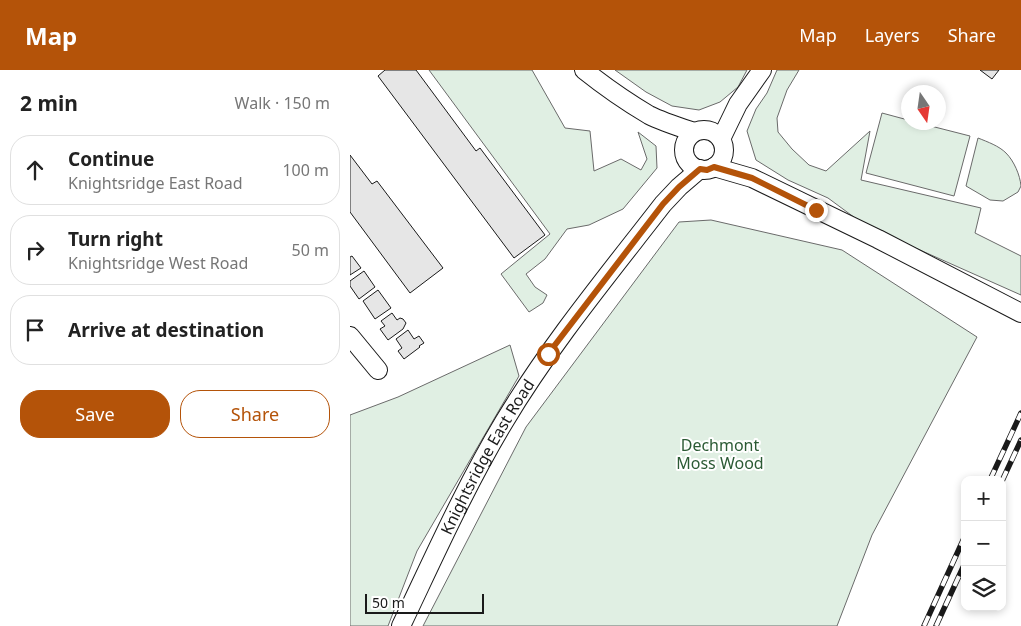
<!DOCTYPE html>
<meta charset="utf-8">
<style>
body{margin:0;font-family:"Noto Sans",sans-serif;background:#f2f2f2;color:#222}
.controls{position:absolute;right:15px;bottom:15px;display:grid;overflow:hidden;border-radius:10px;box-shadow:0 2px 8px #0003}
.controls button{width:45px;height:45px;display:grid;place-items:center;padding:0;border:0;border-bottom:1px solid #e0e0e0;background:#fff;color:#222;font:25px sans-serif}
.compass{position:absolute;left:551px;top:15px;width:45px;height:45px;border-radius:50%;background:#fff;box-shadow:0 2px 8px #0003;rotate:167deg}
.scale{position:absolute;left:15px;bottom:12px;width:119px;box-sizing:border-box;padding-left:5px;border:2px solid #1a1a1a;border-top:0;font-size:14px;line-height:18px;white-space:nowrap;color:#1a1a1a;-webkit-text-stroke:4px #fff;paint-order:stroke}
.stop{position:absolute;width:15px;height:15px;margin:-11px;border:4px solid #b45309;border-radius:50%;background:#fff}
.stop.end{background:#b45309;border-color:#fff;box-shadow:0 1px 5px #0008}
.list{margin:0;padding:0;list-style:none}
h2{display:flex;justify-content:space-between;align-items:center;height:65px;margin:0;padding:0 20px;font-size:21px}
h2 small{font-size:16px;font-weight:400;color:#767676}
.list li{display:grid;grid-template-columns:32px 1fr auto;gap:15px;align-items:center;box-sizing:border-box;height:70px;margin:0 10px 10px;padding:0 10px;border:1px solid #e0e0e0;border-radius:20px}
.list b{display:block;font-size:19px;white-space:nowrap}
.list p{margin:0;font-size:16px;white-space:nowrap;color:#767676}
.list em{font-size:16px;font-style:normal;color:#767676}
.actions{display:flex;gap:10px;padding:15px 20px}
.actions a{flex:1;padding:11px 0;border:1px solid #b45309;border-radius:20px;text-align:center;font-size:18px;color:#b45309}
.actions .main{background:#b45309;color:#fff}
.icon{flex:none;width:28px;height:28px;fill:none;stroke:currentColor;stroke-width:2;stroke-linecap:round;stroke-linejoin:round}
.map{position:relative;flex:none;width:671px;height:556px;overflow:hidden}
header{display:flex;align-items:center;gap:30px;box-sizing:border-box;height:70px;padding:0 25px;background:#b45309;color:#fff}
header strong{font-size:24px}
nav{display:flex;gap:28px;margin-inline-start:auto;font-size:18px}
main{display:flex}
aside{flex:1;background:#fff}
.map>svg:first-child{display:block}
.green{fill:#e0efe3;stroke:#6a6a6a}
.building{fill:#e6e6e6;stroke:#1a1a1a}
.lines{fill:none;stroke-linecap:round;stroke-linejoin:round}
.minor-casing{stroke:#1a1a1a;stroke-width:20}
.minor{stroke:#fff;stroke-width:18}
.rail-casing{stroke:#1a1a1a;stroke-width:5.5}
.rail{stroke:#fff;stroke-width:4;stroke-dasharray:11;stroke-linecap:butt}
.route{stroke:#b45309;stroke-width:6}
.labels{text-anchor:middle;stroke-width:4;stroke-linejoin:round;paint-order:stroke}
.park-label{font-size:16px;fill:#2b5a34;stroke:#fff}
.street-label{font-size:16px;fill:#1a1a1a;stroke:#fff}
</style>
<header>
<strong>Map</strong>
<nav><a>Map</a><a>Layers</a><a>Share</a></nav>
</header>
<main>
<aside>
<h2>2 min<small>Walk · 150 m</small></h2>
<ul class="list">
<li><svg class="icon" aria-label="ahead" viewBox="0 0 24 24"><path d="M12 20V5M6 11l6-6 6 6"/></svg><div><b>Continue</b><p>Knightsridge East Road</p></div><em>100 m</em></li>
<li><svg class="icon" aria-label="right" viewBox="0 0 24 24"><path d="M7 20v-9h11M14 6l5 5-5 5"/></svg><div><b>Turn right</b><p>Knightsridge West Road</p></div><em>50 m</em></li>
<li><svg class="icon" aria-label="arrive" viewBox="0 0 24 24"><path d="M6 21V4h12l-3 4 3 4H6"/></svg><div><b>Arrive at destination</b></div></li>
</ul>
<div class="actions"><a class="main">Save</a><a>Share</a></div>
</aside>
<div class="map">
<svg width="671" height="556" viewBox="0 0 671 556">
<rect width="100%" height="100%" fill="#fff"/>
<g class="green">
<polygon points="79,0 182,0 215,58 240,61 244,101 271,89 291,100 297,89 288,62 306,76 307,98 273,139 239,155 217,159 195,189 176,204 185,217 197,225 193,233 179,242 151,204 200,164"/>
<polygon points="265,0 397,0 388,17 370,32 349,40 322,36 296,22"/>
<polygon points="427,0 449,0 437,20 427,48 428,62 442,79 459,95 476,101 520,61 511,110 631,138 625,163 671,186 671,225 516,156 478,128 438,110 406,90 397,61 406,39 417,23"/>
<polygon points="532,43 558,50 558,52 569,53 620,66 604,126 516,103"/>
<path d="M628,68C638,72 649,76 656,83C664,91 670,105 671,116L668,122L653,131L640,130L616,116Z"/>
<polygon points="361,150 492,180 627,267 522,465 487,556 73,556 176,357 329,152"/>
<polygon points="160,275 169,306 67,481 38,556 0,556 0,345 48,327"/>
</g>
<g class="building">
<polygon points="35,0 66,0 126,81 130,78 195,165 164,188 28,6"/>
<polygon points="630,0 649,0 642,9"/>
<polygon points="0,85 22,114 27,111 93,198 60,223 0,142"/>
<polygon points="2,186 11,198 0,205 0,187"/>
<polygon points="14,201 25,217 9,229 0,216 0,211"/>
<polygon points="28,220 41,238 25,249 13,231"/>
<polygon points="42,243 47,250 50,248 53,249 56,253 53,259 38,270 30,259 35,256 31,251"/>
<polygon points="58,260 64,269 69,266 74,273 69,276 70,277 54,289 48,281 52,278 46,269"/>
</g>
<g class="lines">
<g class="minor-casing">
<g id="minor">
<path d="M234,0C254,16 277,32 299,45C313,52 329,57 344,62"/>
<circle cx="354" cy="80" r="20"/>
<polyline points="371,69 388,34 412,0"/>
<polyline points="364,97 402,108 528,169 671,243"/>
<polyline points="0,266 28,300"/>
<path id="s1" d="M51,556C84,487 115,417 154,352C200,275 258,205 313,134L329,117L350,99"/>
</g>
</g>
<use href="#minor" class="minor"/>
<g class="rail-casing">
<g id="rail">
<polyline points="640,410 671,343"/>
<polyline points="652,411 671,370"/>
<polyline points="574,556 615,466"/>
<polyline points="586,556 615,493"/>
</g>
</g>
<use href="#rail" class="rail"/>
</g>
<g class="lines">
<polyline class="route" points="198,284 313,134 329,117 350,99 357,100 364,97 402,108 466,140"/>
</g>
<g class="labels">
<g class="park-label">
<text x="370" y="381">Dechmont<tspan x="370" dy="18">Moss Wood</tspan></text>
</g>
<g class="street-label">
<text dy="6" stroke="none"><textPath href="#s1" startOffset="190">Knightsridge East Road</textPath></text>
</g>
</g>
</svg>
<div class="controls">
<button>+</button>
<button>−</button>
<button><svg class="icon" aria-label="layers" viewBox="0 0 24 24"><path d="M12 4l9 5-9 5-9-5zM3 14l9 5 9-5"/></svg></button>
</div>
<svg class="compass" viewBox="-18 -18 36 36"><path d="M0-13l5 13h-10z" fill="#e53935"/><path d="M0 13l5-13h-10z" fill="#767676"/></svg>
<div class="scale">50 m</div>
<div class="stop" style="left:198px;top:284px"></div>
<div class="stop end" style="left:466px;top:140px"></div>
</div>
</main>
